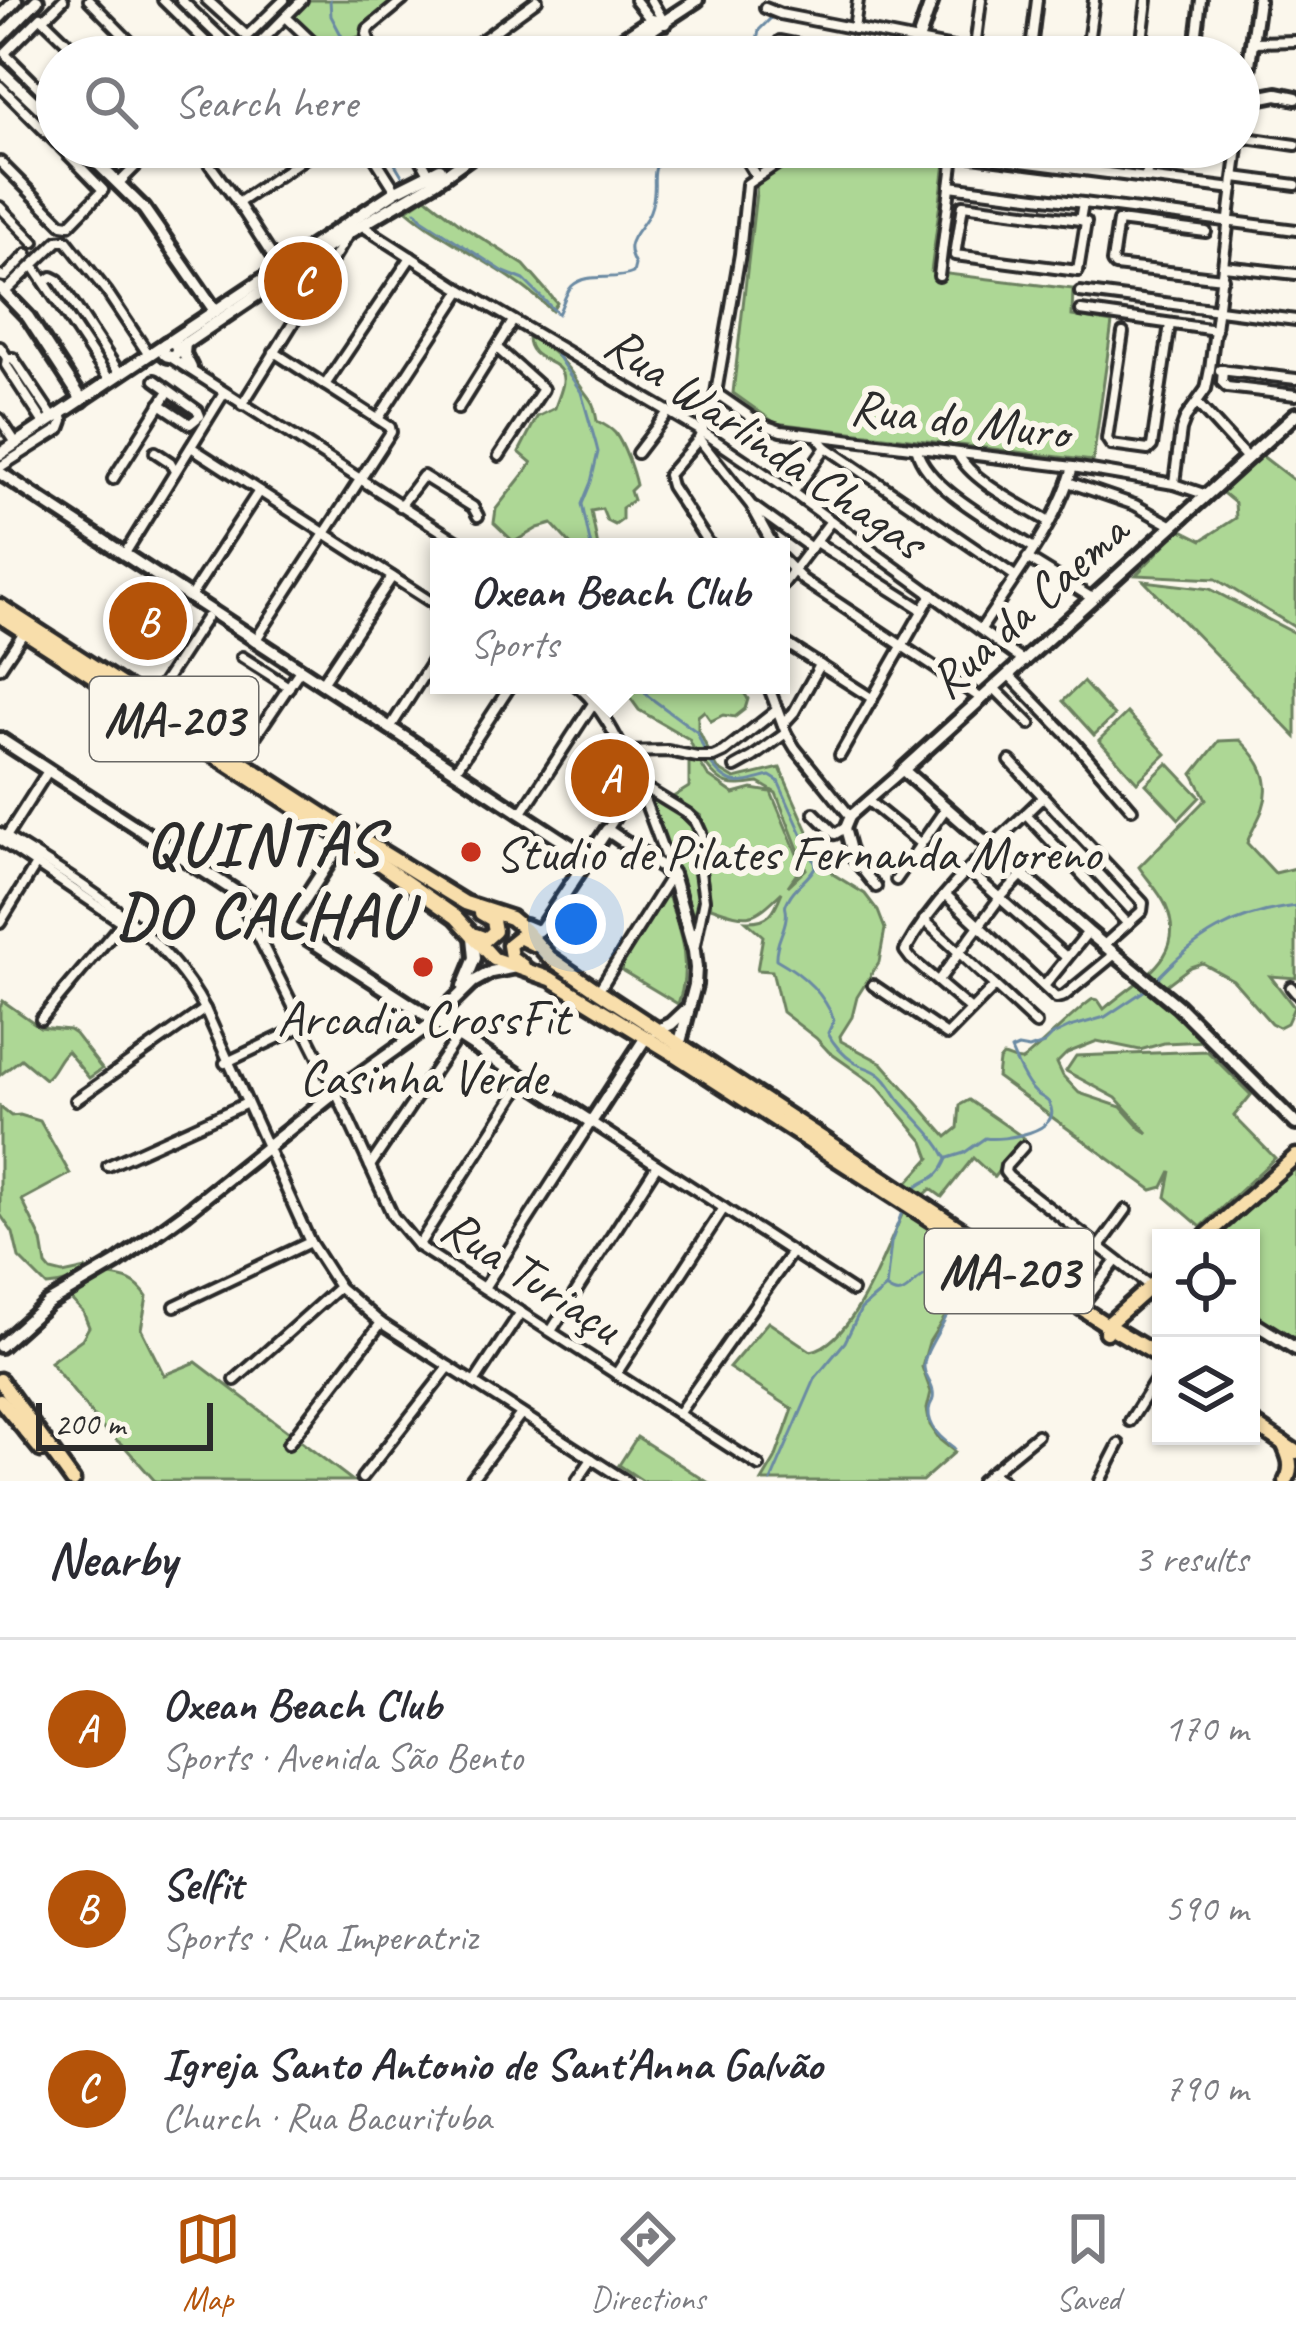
<!DOCTYPE html>
<meta charset="utf-8">
<style>
body{margin:0;font-family:Caveat,sans-serif;background:#f2f2f3;color:#2b2b33}
.controls{position:absolute;right:36px;bottom:36px;display:grid;overflow:hidden;border-radius:0px;box-shadow:0 3px 9px #0004}
.controls button{width:108px;height:108px;display:grid;place-items:center;padding:0;border:0;border-bottom:3px solid #e1e1e2;background:#fff;color:#2b2b33;font:60px sans-serif}
.scale{position:absolute;left:36px;bottom:30px;width:177px;box-sizing:border-box;padding-left:12px;border:6px solid #2b2b2b;border-top:0;font-size:33px;line-height:42px;white-space:nowrap;color:#2b2b2b;-webkit-text-stroke:9px #fbf7ec;paint-order:stroke}
.you{position:absolute;left:576px;top:924px;width:42px;height:42px;margin:-30px;border:9px solid #fff;border-radius:50%;background:#1a73e8;box-shadow:0 0 0 18px #1a73e833}
.badge{display:grid;place-items:center;width:78px;height:78px;border-radius:50%;background:#b45309;color:#fff;font-size:39px;font-weight:700}
.pin{position:absolute;translate:-50% -50%;border:6px solid #fff;box-shadow:0 3px 12px #0006}
.popup{position:absolute;left:430px;top:538px;width:360px;height:156px;box-sizing:border-box;display:grid;place-content:center;border-radius:0px;background:#fff;filter:drop-shadow(0 3px 9px #0005);font-size:39px;white-space:nowrap;color:#7c7c81}
.popup b{font-size:45px;color:#2b2b33}
.popup::after{content:'';position:absolute;left:50%;top:100%;margin-left:-24px;border:24px solid transparent;border-top-color:#fff}
.list{margin:0;padding:0;list-style:none}
h2{display:flex;justify-content:space-between;align-items:center;height:156px;margin:0;padding:0 48px;font-size:51px}
h2 small{font-size:39px;font-weight:400;color:#7c7c81}
.list li{display:grid;grid-template-columns:78px 1fr auto;gap:36px;align-items:center;box-sizing:border-box;height:180px;padding:0 48px;border-top:3px solid #e1e1e2}
.list b{display:block;font-size:45px;white-space:nowrap}
.list p{margin:0;font-size:39px;white-space:nowrap;color:#7c7c81}
.list em{font-size:39px;font-style:normal;color:#7c7c81}
.icon{flex:none;width:66px;height:66px;fill:none;stroke:currentColor;stroke-width:2;stroke-linecap:round;stroke-linejoin:round}
.map{position:relative;flex:none;width:1296px;height:1481px;overflow:hidden}
.search{position:absolute;background:#fff;box-shadow:0 3px 9px #0004;left:36px;right:36px;top:36px;height:132px;display:flex;align-items:center;gap:30px;box-sizing:border-box;padding:0 42px;border-radius:66px;color:#7c7c81;font-size:45px}
.sheet{height:696px;background:#fff}
nav{display:flex;justify-content:space-around;align-items:center;box-sizing:border-box;height:168px;border-top:3px solid #e1e1e2;background:#fff;font-size:33px;color:#7c7c81}
nav a{display:grid;justify-items:center;gap:6px}
nav .on{color:#b45309}
.map>svg:first-child{display:block}
.green{fill:#add795;stroke:#6c8160;stroke-width:3}
.lines{fill:none;stroke-linecap:round;stroke-linejoin:round}
.stream{stroke:#6b8aa3;stroke-width:3}
.street-casing{stroke:#2b2b2b;stroke-width:16}
.secondary-casing{stroke:#2b2b2b;stroke-width:20}
.primary-casing{stroke:#2b2b2b;stroke-width:21}
.street{stroke:#fbf7ec;stroke-width:8}
.secondary{stroke:#fbf7ec;stroke-width:10}
.primary{stroke:#f8deab;stroke-width:12}
.poi-dot{fill:#c8321e;stroke:#fbf7ec;stroke-width:4.5}
.labels{text-anchor:middle;stroke-width:12;stroke-linejoin:round;paint-order:stroke}
.shield{fill:#fbf7ec;stroke:#696865;stroke-width:3}
.shield-label{font-size:48px;font-weight:bold;fill:#2b2b2b}
.street-label{font-size:51px;fill:#2b2b2b;stroke:#fbf7ec}
.poi-label{font-size:51px;fill:#2b2b2b;stroke:#fbf7ec;text-anchor:start}
.district-label{font-size:63px;font-weight:bold;letter-spacing:3px;fill:#2b2b2b;stroke:#fbf7ec}
</style>
<div class="map">
<svg width="1296" height="1481" viewBox="0 0 1296 1481">
<rect width="100%" height="100%" fill="#fbf7ec"/>
<filter id="ink" filterUnits="userSpaceOnUse"><feTurbulence type="fractalNoise" baseFrequency=".00833" numOctaves="2"/><feDisplacementMap in="SourceGraphic" scale="24" xChannelSelector="R" yChannelSelector="G"/><feConvolveMatrix kernelMatrix="1 2 1 2 8 2 1 2 1" color-interpolation-filters="sRGB"/></filter>
<g filter="url(#ink)">
<g class="green">
<polygon points="305,0 399,0 362,28 363,35 325,49 319,47 292,18 305,4"/>
<polygon points="814,147 947,147 931,272 1073,289 1072,316 1112,323 1093,461 775,423 733,393 757,184"/>
<path d="M426,197L464,227L524,265L557,303L552,311C509,269 452,248 407,210Z"/>
<path d="M528,337C553,349 565,362 579,384C591,402 593,398 597,421C603,424 611,428 615,433C624,445 633,471 636,485L630,491L633,500L622,508V520L615,525L607,521L602,509L591,511L598,547H573L552,524L538,528L514,542L494,523L496,509L532,463L519,452L537,417L555,408C557,400 564,387 563,379C562,357 528,364 528,337Z"/>
<polygon points="1257,452 1296,482 1296,628 1216,579 1136,575 1180,529 1202,540 1236,518 1235,503 1219,490"/>
<polygon points="1144,581 1210,589 1296,634 1296,737"/>
<polygon points="1083,682 1114,716 1094,735 1063,701"/>
<polygon points="621,685 739,685 748,699 745,709 735,717 723,715 711,721 704,711 698,716 698,729 709,752 695,752 689,739 639,710"/>
<polygon points="1127,713 1166,754 1137,782 1099,740"/>
<path d="M1240,740C1260,759 1273,780 1263,808C1259,820 1251,831 1247,843L1275,873L1296,868V978L1270,976L1294,1007L1287,1023L1279,1027L1271,1023L1233,980L1202,963L1190,967L1157,992L1208,1041L1164,1043L1140,1050L1097,1041L1067,1053L1057,1063L1063,1076L1079,1093L1121,1107L1139,1127L1148,1133L1116,1098L1066,1071L1076,1056L1207,1051L1251,1095L1234,1116L1275,1158L1201,1227L1166,1197L1171,1171L1163,1187L1152,1190L997,1077L999,1061L1003,1056C1009,1057 1015,1061 1021,1061C1026,1061 1080,1006 1093,999L1098,1000L1104,1009C1137,979 1189,959 1166,906C1160,892 1147,879 1139,867L1206,799L1193,774L1219,741Z"/>
<polygon points="607,757 625,769 630,787 617,806 587,787"/>
<path d="M713,760L718,769L735,779L780,768L820,858L833,874L865,894L878,911L885,929L879,962L857,997L852,1017L840,1036L841,1041L882,1063L947,1137L958,1128L960,1105L969,1100L1024,1138L994,1177L973,1158L942,1197L931,1189L922,1197L906,1184L930,1158L924,1142L877,1086L829,1052L816,1038L782,1012L772,971L757,970L763,936L746,921C770,922 774,912 782,892C753,920 750,921 711,907L706,866L712,843L701,816L673,797L689,787V763L699,761L708,776L734,794L752,789L771,792L802,866L788,886L806,869L776,793L759,783C729,787 722,788 703,761Z"/>
<polygon points="1168,763 1200,797 1179,819 1146,784"/>
<path d="M649,795C661,802 681,809 691,819C710,839 699,906 695,932Z"/>
<path d="M665,896L669,898C681,935 692,966 678,1004L623,971L619,966Z"/>
<path d="M3,1001L40,1027L69,1030L75,1034L102,1069L89,1078L67,1051C57,1059 55,1072 45,1079L21,1059L0,1075V1007Z"/>
<path d="M0,1107L11,1116L20,1115L40,1121L70,1174L22,1200L42,1241L46,1265L51,1271L63,1274L86,1269L87,1273C75,1282 62,1285 47,1286L19,1258L13,1233L0,1214Z"/>
<polygon points="1296,1159 1296,1342 1251,1313 1251,1238 1207,1238"/>
<path d="M904,1210L978,1262L952,1296L946,1315L929,1342L922,1367L931,1392L927,1409L930,1425L940,1440L955,1452L922,1481H762L775,1459L793,1409L729,1368L768,1322L811,1351C854,1343 887,1247 904,1210Z"/>
<path d="M103,1275C123,1278 135,1278 147,1297L141,1329L164,1375L196,1362L353,1481H155L125,1447L104,1430L50,1362L82,1339L89,1327L83,1312L67,1295Z"/>
<polygon points="637,1437 706,1481 643,1481 619,1465"/>
</g>
<g class="lines">
<g class="stream">
<polyline points="330,0 331,16 353,57"/>
<polyline points="754,57 759,30 772,17"/>
<polyline points="385,147 404,179"/>
<path d="M416,211L422,219L504,272L524,280L558,314C563,305 565,293 572,286C588,271 614,282 633,273L635,265C632,259 629,253 630,246C632,233 646,223 650,211C662,180 642,172 672,147"/>
<polyline points="556,354 581,392 596,444 598,452 591,482 582,504 591,547"/>
<polyline points="639,685 648,696 697,732 705,752"/>
<path d="M709,761C730,790 738,784 770,776L778,781L816,865C809,880 796,884 789,898C782,911 788,905 786,918C784,933 775,943 776,959C801,973 824,993 834,1020L828,1033C833,1044 844,1056 854,1062C863,1068 872,1068 880,1075C888,1081 892,1090 898,1098C915,1119 935,1134 947,1159C937,1183 928,1176 913,1190"/>
<path d="M1154,982C1196,936 1234,914 1296,906"/>
<path d="M948,1158L964,1153L985,1138C1001,1141 1066,1132 1049,1103C1046,1098 1038,1096 1034,1091C1026,1084 1015,1060 1011,1050L1018,1047L1029,1049L1044,1044L1053,1035L1070,1027L1105,1017L1147,989"/>
<path d="M887,1289C904,1302 910,1283 925,1275C987,1283 924,1339 924,1365C923,1375 932,1383 933,1392C935,1403 930,1400 929,1410C928,1428 942,1439 954,1448"/>
<polyline points="771,1481 816,1377 845,1342 861,1309 886,1288 891,1243 903,1209"/>
</g>
<g class="street-casing">
<g id="street">
<polyline points="89,0 145,57"/>
<polyline points="163,0 210,46 211,52 207,57"/>
<polyline points="181,0 241,57"/>
<polyline points="207,0 247,36 284,0"/>
<polyline points="635,0 651,20"/>
<polyline points="651,0 664,22"/>
<polyline points="765,8 780,14 974,52"/>
<polyline points="286,17 328,57"/>
<polyline points="44,19 63,0"/>
<polyline points="854,29 858,0"/>
<polyline points="780,41 865,57"/>
<polyline points="1252,42 1296,41"/>
<polyline points="974,56 981,0"/>
<polyline points="246,57 302,0"/>
<polyline points="375,57 367,34 368,29 403,0"/>
<polyline points="459,57 537,0"/>
<polyline points="1030,57 1037,0"/>
<polyline points="1086,57 1094,0"/>
<polyline points="1140,57 1147,0"/>
<polyline points="1194,57 1201,0"/>
<polyline points="0,86 57,143"/>
<polyline points="57,106 7,56 6,52 41,17 82,57"/>
<polyline points="1239,137 1296,145"/>
<polyline points="1239,140 1244,101"/>
<polyline points="98,147 110,157 123,147"/>
<polyline points="197,147 238,203 280,268"/>
<polyline points="368,147 396,191"/>
<polyline points="414,147 431,177"/>
<polyline points="733,147 745,158 756,176"/>
<polyline points="1156,147 1222,155"/>
<polyline points="965,155 1233,189"/>
<polyline points="0,162 62,224 69,225 103,190 61,147"/>
<polyline points="1235,177 1296,185"/>
<polyline points="1146,178 1151,147"/>
<polyline points="119,183 155,147"/>
<polyline points="950,186 1296,230"/>
<polyline points="238,203 321,147"/>
<polyline points="0,207 34,242"/>
<polyline points="1080,220 963,205 955,255 1078,271 1086,222 1080,220 1083,203"/>
<polyline points="361,225 462,290 703,432 793,493 1023,661"/>
<polyline points="1206,232 1118,221 1112,262 1115,266 1223,278"/>
<polyline points="33,265 110,381"/>
<polyline points="1224,266 1296,274"/>
<polyline points="0,276 5,277 27,254"/>
<polyline points="939,276 955,147"/>
<polyline points="45,282 52,277 58,280 120,374"/>
<polyline points="5,292 58,241 66,240 107,292 149,355"/>
<polyline points="1080,292 1296,320"/>
<polyline points="1081,311 1216,330"/>
<polyline points="1123,333 1107,439 1111,445 1148,450 1152,446 1170,324"/>
<polyline points="0,347 7,358"/>
<polyline points="497,348 543,389 499,456"/>
<polyline points="167,355 466,547"/>
<polyline points="1220,370 1296,379"/>
<polyline points="1223,370 1222,382 1227,387 1296,395"/>
<polyline points="155,380 198,411 200,416 190,424 160,404"/>
<polyline points="325,385 411,257"/>
<polyline points="716,393 761,424 781,431 1073,467 1174,484 1204,494"/>
<polyline points="1197,403 1246,457"/>
<polyline points="242,405 346,238"/>
<polyline points="458,409 513,321"/>
<polyline points="0,419 16,443"/>
<polyline points="378,419 462,290"/>
<polyline points="45,425 6,365 7,358 13,358 54,419"/>
<polyline points="817,436 826,447 1015,576"/>
<polyline points="699,439 751,505 774,547"/>
<polyline points="191,447 439,607"/>
<path d="M917,450C926,488 1001,526 1034,548"/>
<polyline points="155,452 170,462 175,471"/>
<polyline points="637,453 669,411"/>
<path d="M958,454C972,482 1022,505 1049,522"/>
<polyline points="0,467 60,429 63,421 61,413"/>
<polyline points="113,479 169,391"/>
<polyline points="1068,482 1135,505 1171,525"/>
<polyline points="1174,483 1181,430 1186,417 1206,389 1210,369 1238,147"/>
<polyline points="793,493 826,447"/>
<polyline points="400,506 423,476 473,507 478,516"/>
<polyline points="754,507 811,548"/>
<polyline points="816,542 923,610"/>
<polyline points="711,547 671,486 668,475 699,439 716,393 740,254 747,184 802,147"/>
<polyline points="124,555 224,393"/>
<polyline points="781,558 803,580 982,699"/>
<polyline points="1027,558 1092,598"/>
<polyline points="781,587 831,521"/>
<polyline points="190,597 259,491"/>
<path d="M981,629C1014,578 1056,526 1073,467"/>
<polyline points="781,640 873,699"/>
<polyline points="255,641 391,432 390,427 274,352"/>
<polyline points="242,657 289,687"/>
<polyline points="0,668 24,632"/>
<polyline points="1009,675 1075,743 1132,809"/>
<polyline points="321,684 392,577"/>
<path d="M576,685C620,718 652,822 672,874L599,990"/>
<polyline points="768,685 786,733 795,748 850,816"/>
<polyline points="994,688 1030,724"/>
<polyline points="151,702 206,618"/>
<polyline points="783,724 794,712 820,665"/>
<polyline points="390,728 439,651"/>
<polyline points="623,752 668,751 697,757 713,757 724,752 777,710"/>
<polyline points="840,755 932,594"/>
<polyline points="240,759 300,670"/>
<polyline points="1010,761 1143,903 1142,911 1104,945"/>
<polyline points="735,767 753,757 786,733"/>
<polyline points="455,771 511,685"/>
<polyline points="639,784 688,814 696,822 702,835 700,872 704,900 695,945"/>
<polyline points="868,801 921,844"/>
<polyline points="814,813 835,834 845,828"/>
<polyline points="521,814 594,702"/>
<polyline points="1026,814 1128,924"/>
<polyline points="845,828 850,816 903,770"/>
<polyline points="845,828 853,858 876,887"/>
<polyline points="607,830 637,785"/>
<path d="M0,833C76,882 162,927 205,1009L310,1242L339,1287L381,1323L626,1481"/>
<polyline points="0,840 138,933"/>
<polyline points="4,840 48,771"/>
<polyline points="968,870 1066,957"/>
<polyline points="896,880 946,808"/>
<polyline points="237,894 336,1092 393,1216 418,1246 759,1466"/>
<polyline points="946,895 1056,998 1064,996 1115,954"/>
<polyline points="924,920 1036,1024"/>
<polyline points="0,923 37,863"/>
<polyline points="938,981 999,899 1023,874"/>
<polyline points="873,985 947,1035 995,986"/>
<polyline points="1045,985 1088,932"/>
<polyline points="1291,987 1296,993"/>
<path d="M971,1010L911,959L905,951C938,891 994,845 1042,798"/>
<polyline points="41,1019 125,919"/>
<polyline points="225,1063 303,1026"/>
<polyline points="76,1100 205,1009"/>
<polyline points="1023,1147 1006,1166 1005,1172 1009,1177 1150,1286"/>
<polyline points="108,1166 247,1103"/>
<polyline points="370,1166 458,1036"/>
<polyline points="418,1246 525,1079"/>
<polyline points="1099,1247 1126,1210"/>
<polyline points="484,1288 591,1122 852,1291"/>
<polyline points="175,1306 310,1242"/>
<polyline points="1080,1307 1116,1261"/>
<polyline points="551,1331 657,1165"/>
<polyline points="616,1374 724,1208"/>
<polyline points="235,1380 339,1287"/>
<polyline points="474,1383 521,1312"/>
<polyline points="678,1414 792,1252"/>
<polyline points="1130,1421 1157,1378 1160,1365"/>
<polyline points="288,1444 381,1323"/>
<polyline points="990,1473 1003,1481"/>
<polyline points="362,1478 449,1367"/>
<polyline points="470,1481 521,1414"/>
<polyline points="577,1481 592,1459"/>
<polyline points="981,1481 1037,1435"/>
<polyline points="1100,1481 1119,1444"/>
</g>
</g>
<g class="secondary-casing">
<g id="secondary">
<polyline points="0,17 16,0"/>
<polyline points="0,38 37,0"/>
<polyline points="595,57 651,20 665,23"/>
<polyline points="610,57 697,0"/>
<polyline points="909,57 918,40 932,0"/>
<polyline points="0,70 57,124"/>
<polyline points="1244,100 1258,0"/>
<polyline points="1242,101 1277,94 1296,98"/>
<polyline points="81,147 144,209 215,311"/>
<polyline points="0,288 28,317 82,400"/>
<circle cx="170" cy="349" r="7"/>
<polyline points="167,343 396,191 440,169"/>
<polyline points="185,343 184,354 191,368"/>
<polyline points="177,349 350,232 435,182 484,147"/>
<polyline points="1296,414 903,770 1088,932 1178,1006 1296,1124"/>
<polyline points="0,454 165,344"/>
<polyline points="0,473 589,858"/>
<polyline points="0,739 591,1122 646,1037"/>
<polyline points="288,925 344,839"/>
<polyline points="525,926 537,931 542,928 607,830 672,874 694,951 696,968 695,985 679,1046"/>
<polyline points="463,987 475,958 473,937"/>
<polyline points="656,1031 671,1024 686,1010"/>
<polyline points="1251,1321 1296,1349"/>
<polyline points="0,1346 48,1303 116,1263 185,1213 336,1092 428,1026 473,982 491,972 516,967"/>
</g>
</g>
<g class="primary-casing">
<g id="primary">
<polyline points="0,606 348,831 465,903 511,918 524,929 550,958 598,991 1107,1325 1161,1357"/>
<polyline points="0,616 344,839 456,917 494,959 551,979 675,1055 962,1240"/>
<polyline points="475,935 486,939 495,931 493,920 481,913"/>
<polyline points="523,966 511,957 509,945 519,937 533,944"/>
<polyline points="1204,1238 1296,1156"/>
<polyline points="1106,1332 1107,1325 1161,1277"/>
<polyline points="0,1380 73,1481"/>
<polyline points="0,1400 41,1450"/>
<polyline points="1251,1422 1296,1452"/>
<path d="M1283,1443C1289,1456 1294,1467 1286,1481"/>
</g>
</g>
<use href="#street" class="street"/>
<use href="#secondary" class="secondary"/>
<use href="#primary" class="primary"/>
</g>
</g>
<g class="poi-dot">
<circle cx="471" cy="852" r="12"/>
<circle cx="423" cy="967" r="12"/>
</g>
<g class="labels">
<g class="shield">
<rect x="90" y="677" width="168" height="84" rx="9"/>
<rect x="925" y="1229" width="168" height="84" rx="9"/>
</g>
<g class="shield-label">
<text x="174" y="736">MA-203</text>
<text x="1009" y="1288">MA-203</text>
</g>
<g class="street-label">
<text transform="translate(960 418) rotate(7)" y="18">Rua do Muro</text>
<text transform="translate(766 441) rotate(34)" y="18">Rua Warlinda Chagas</text>
<text transform="translate(1027 605) rotate(-42)" y="18">Rua da Caema</text>
<text transform="translate(532 1275) rotate(33)" y="18">Rua Turiaçu</text>
</g>
<g class="poi-label">
<text x="495" y="870">Studio de Pilates Fernanda Moreno</text>
<text x="423" y="1035" text-anchor="middle">Arcadia CrossFit<tspan x="423" dy="59">Casinha Verde</tspan></text>
</g>
<g class="district-label">
<text x="264" y="864">QUINTAS<tspan x="264" dy="72">DO CALHAU</tspan></text>
</g>
</g>
</svg>
<div class="controls">
<button><svg class="icon" aria-label="locate" viewBox="0 0 24 24"><circle cx="12" cy="12" r="6"/><path d="M12 2v4M12 18v4M2 12h4M18 12h4"/></svg></button>
<button><svg class="icon" aria-label="layers" viewBox="0 0 24 24"><path d="M12 4l9 5-9 5-9-5zM3 14l9 5 9-5"/></svg></button>
</div>
<div class="scale">200 m</div>
<div class="you"></div>
<div class="pin badge" style="left:610px;top:778px">A</div>
<div class="popup"><b>Oxean Beach Club</b>Sports</div>
<div class="pin badge" style="left:148px;top:621px">B</div>
<div class="pin badge" style="left:303px;top:281px">C</div>
<div class="search"><svg class="icon" aria-label="search" viewBox="0 0 24 24"><circle cx="10" cy="10" r="6"/><path d="M15 15l6 6"/></svg>Search here</div>
</div>
<section class="sheet">
<h2>Nearby<small>3 results</small></h2>
<ul class="list">
<li><span class="badge">A</span><div><b>Oxean Beach Club</b><p>Sports · Avenida São Bento</p></div><em>170 m</em></li>
<li><span class="badge">B</span><div><b>Selfit</b><p>Sports · Rua Imperatriz</p></div><em>590 m</em></li>
<li><span class="badge">C</span><div><b>Igreja Santo Antonio de Sant'Anna Galvão</b><p>Church · Rua Bacurituba</p></div><em>790 m</em></li>
</ul>
</section>
<nav>
<a class="on"><svg class="icon" aria-label="map" viewBox="0 0 24 24"><path d="M3 6l6-2 6 2 6-2v14l-6 2-6-2-6 2zM9 4v14M15 6v14"/></svg>Map</a>
<a><svg class="icon" aria-label="directions" viewBox="0 0 24 24"><path d="M12 3l9 9-9 9-9-9zM9 14v-3h6M13 9l2 2-2 2"/></svg>Directions</a>
<a><svg class="icon" aria-label="saved" viewBox="0 0 24 24"><path d="M7 4h10v16l-5-4-5 4z"/></svg>Saved</a>
</nav>
